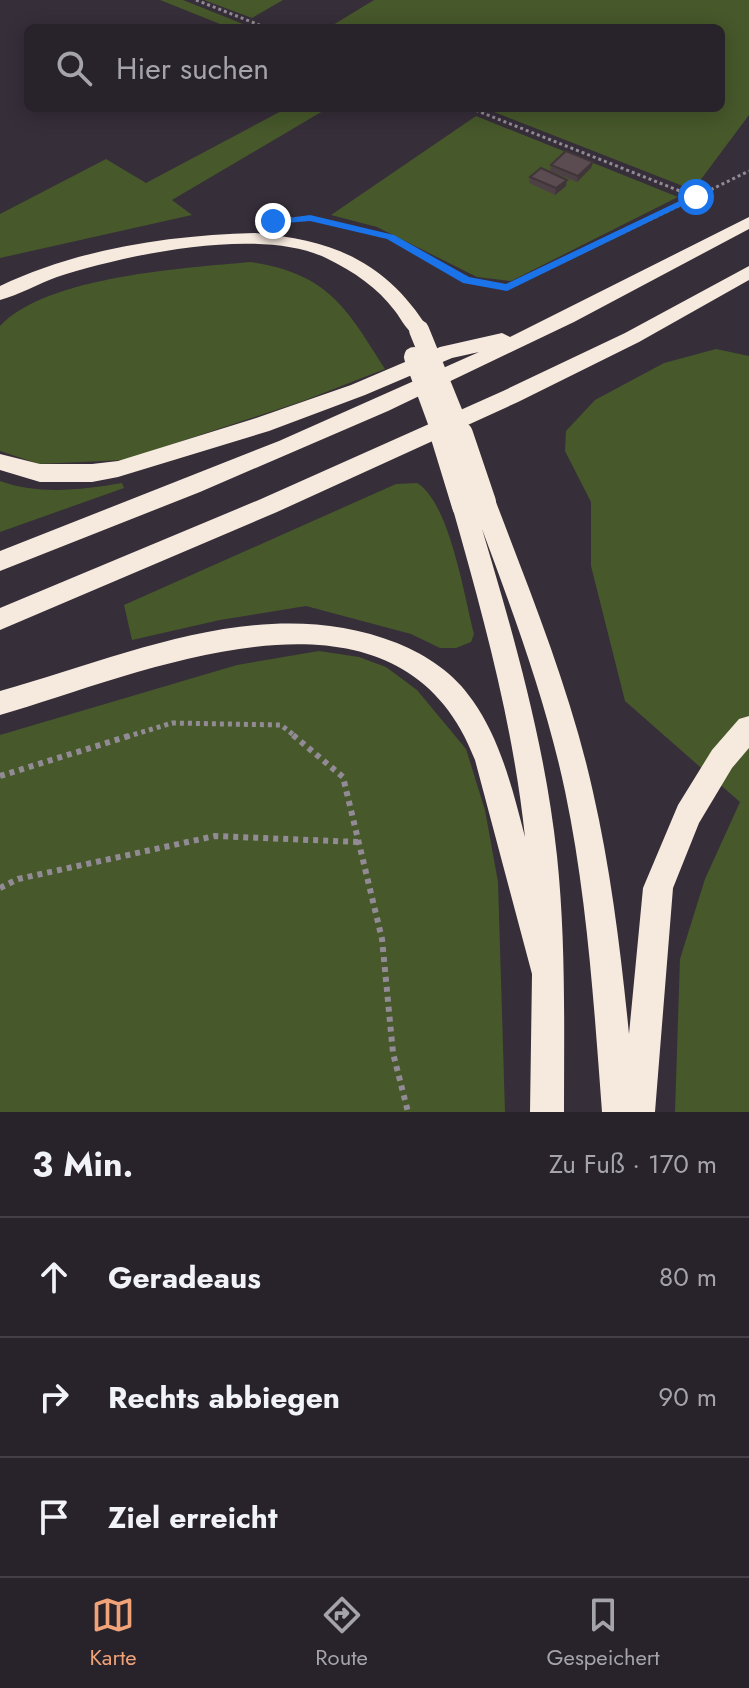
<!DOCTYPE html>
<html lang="de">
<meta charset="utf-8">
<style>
body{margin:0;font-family:Jost,sans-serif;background:#342f37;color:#f1f3f6}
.stop{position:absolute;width:24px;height:24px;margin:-18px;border:6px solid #1a73e8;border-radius:50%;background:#fff}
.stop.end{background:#1a73e8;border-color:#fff;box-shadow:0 2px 8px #0008}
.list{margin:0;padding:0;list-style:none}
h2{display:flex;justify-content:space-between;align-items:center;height:104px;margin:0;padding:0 32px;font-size:34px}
h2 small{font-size:26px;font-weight:400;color:#a5a4a9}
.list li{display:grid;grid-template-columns:52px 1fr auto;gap:24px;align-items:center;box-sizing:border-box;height:120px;padding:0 32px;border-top:2px solid #443f47}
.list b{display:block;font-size:30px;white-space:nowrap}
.list em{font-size:26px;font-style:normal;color:#a5a4a9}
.icon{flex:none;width:44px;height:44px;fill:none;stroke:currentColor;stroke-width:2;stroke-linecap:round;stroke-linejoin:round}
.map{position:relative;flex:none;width:749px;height:1112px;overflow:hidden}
.search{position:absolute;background:#28222b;box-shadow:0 4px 20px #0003;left:24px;right:24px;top:24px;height:88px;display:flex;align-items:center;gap:20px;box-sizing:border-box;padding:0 28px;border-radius:12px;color:#a5a4a9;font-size:30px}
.sheet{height:464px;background:#28222b}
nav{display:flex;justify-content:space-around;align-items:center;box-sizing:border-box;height:112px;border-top:2px solid #443f47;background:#28222b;font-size:22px;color:#a5a4a9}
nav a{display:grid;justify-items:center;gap:4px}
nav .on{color:#f0a278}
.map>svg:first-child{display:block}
.green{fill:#47582b}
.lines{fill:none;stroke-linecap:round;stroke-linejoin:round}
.path-far3{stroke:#928b95;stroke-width:3;stroke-dasharray:3 3;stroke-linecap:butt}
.path-far2{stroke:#928b95;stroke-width:4;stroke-dasharray:3 3;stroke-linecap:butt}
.path-far1{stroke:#928b95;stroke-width:5;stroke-dasharray:4 4;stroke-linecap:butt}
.path{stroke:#928b95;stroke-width:6;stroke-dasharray:5 5;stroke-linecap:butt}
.motorway{fill:#f6e9dd;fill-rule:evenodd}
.motorway-bridge-far1{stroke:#f6e9dd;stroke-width:20}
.motorway-bridge{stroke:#f6e9dd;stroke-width:24}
.wall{fill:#4e4146}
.shaded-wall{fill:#403539}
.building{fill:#5b4c51;stroke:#403539;stroke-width:2}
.route{fill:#1a73e8}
</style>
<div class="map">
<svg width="749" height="1112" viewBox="0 0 749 1112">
<rect width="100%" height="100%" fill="#362e39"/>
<g class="green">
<polygon points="160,0 183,0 253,28 215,28 220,24"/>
<polygon points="204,0 283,0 252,18"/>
<polygon points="374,0 749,0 749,115 693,190 484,108 721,108 721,28 328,28"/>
<polygon points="287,108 328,108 172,200 192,215 0,258 0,214 106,159 146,183"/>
<polygon points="476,116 678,197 511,281 477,277 377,227 331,215"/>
<path d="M251,262C328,274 346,307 385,369L303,401L124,460L39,464L0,451V326C47,276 185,268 251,262Z"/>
<polygon points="716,349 749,356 749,1112 675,1112 680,959 705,879 740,802 625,701 591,566 591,502 565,451 566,431 595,400 664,363"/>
<path d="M0,481C39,495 82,490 122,483L124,488L0,532Z"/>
<path d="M417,483C450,503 464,596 474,634L471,642L456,648H440L411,634L306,606L220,620L132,640L124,605L396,484Z"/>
<polygon points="319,651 359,657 386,667 417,690 466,749 485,810 498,882 505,1112 0,1112 0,735 237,665"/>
</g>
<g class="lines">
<g class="path-far3">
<polyline points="196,0 267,28"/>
<polyline points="470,108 690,195"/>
<polyline points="700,195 749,171"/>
</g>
<g class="path-far2">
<polyline points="685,193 696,197"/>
<polyline points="277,220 310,218 390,237 467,280 507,288 704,193"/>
</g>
<polyline class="path-far1" points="126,737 172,723 281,725 296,737"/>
<g class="path">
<polyline points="293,735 343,777 382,939 393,1053 408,1112"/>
<polyline points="0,776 132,735"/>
<polyline points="0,888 18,879 215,836 358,842"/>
</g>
<g class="motorway">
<polygon points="749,217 749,229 574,322 388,411 200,492 0,571 0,551 279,441 479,352 452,358 365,395 269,431 118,477 92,482 40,482 0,470 0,454 40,464 92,464 118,461 253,419 351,385 440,347 502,333 510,337"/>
<path d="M255,233C333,240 386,261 429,330L419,337C408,334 402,320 395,311C377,287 354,272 328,259C261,225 125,255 57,277C38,284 19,295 0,300V286C77,249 170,235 255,233Z"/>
<polygon points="749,266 749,280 639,342 518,402 277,512 0,630 0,608 261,499 503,391 625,333"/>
<path d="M484,493L492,496L496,502C532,597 571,692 593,792C611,871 621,953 629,1034L643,888L678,805L712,750L739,719L749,716V748L732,768L699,823L673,888L655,1112H602C594,1005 587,896 565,791C546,701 514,615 482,529C514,636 545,744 557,856C566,941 564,1027 564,1112H530L532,974L475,760C398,558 144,673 0,715V691C128,655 265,591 397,643C428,656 454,673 473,701C501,741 513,791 525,837C513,724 483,615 452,506L456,500L464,497L473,501L476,496Z"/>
</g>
<g class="motorway-bridge-far1">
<polyline points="419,330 462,436"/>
<polyline points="414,357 443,436"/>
</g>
<g class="motorway-bridge">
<polyline points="442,434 464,506"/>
<polyline points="461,434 484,502"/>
</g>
</g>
<g class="wall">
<polygon points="593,162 591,168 577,182 550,171 551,165"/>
<polygon points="530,177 566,186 555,195 529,183"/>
</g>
<g class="shaded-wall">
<polygon points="593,162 591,168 577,182 578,176"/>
<polygon points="567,180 566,186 555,195 556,188"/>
</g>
<g class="building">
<polygon points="566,151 593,162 578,176 551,165"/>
<polygon points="541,168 567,180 556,188 530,177"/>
</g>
<polygon class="route" points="692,195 700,197 507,291 463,283 387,239 310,221 273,224 268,221 310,215 394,235 469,277 506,284"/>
</svg>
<div class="stop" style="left:696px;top:197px"></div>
<div class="stop end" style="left:273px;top:221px"></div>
<div class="search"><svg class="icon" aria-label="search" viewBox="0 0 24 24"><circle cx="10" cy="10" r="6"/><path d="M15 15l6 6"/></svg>Hier suchen</div>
</div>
<section class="sheet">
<h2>3 Min.<small>Zu Fuß · 170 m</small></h2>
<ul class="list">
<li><svg class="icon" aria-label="ahead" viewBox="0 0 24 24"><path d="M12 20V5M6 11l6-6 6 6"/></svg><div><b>Geradeaus</b></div><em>80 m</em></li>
<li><svg class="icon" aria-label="right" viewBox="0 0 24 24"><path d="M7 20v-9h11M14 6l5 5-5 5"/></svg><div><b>Rechts abbiegen</b></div><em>90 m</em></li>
<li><svg class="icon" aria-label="arrive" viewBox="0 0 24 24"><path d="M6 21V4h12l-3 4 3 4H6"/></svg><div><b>Ziel erreicht</b></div></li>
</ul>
</section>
<nav>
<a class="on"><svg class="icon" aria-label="map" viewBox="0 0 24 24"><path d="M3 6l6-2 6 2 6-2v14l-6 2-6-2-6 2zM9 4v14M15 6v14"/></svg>Karte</a>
<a><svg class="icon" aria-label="directions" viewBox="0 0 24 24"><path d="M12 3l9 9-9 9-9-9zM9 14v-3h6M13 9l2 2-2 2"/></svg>Route</a>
<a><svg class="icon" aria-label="saved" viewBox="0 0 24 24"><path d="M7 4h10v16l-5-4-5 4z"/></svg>Gespeichert</a>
</nav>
